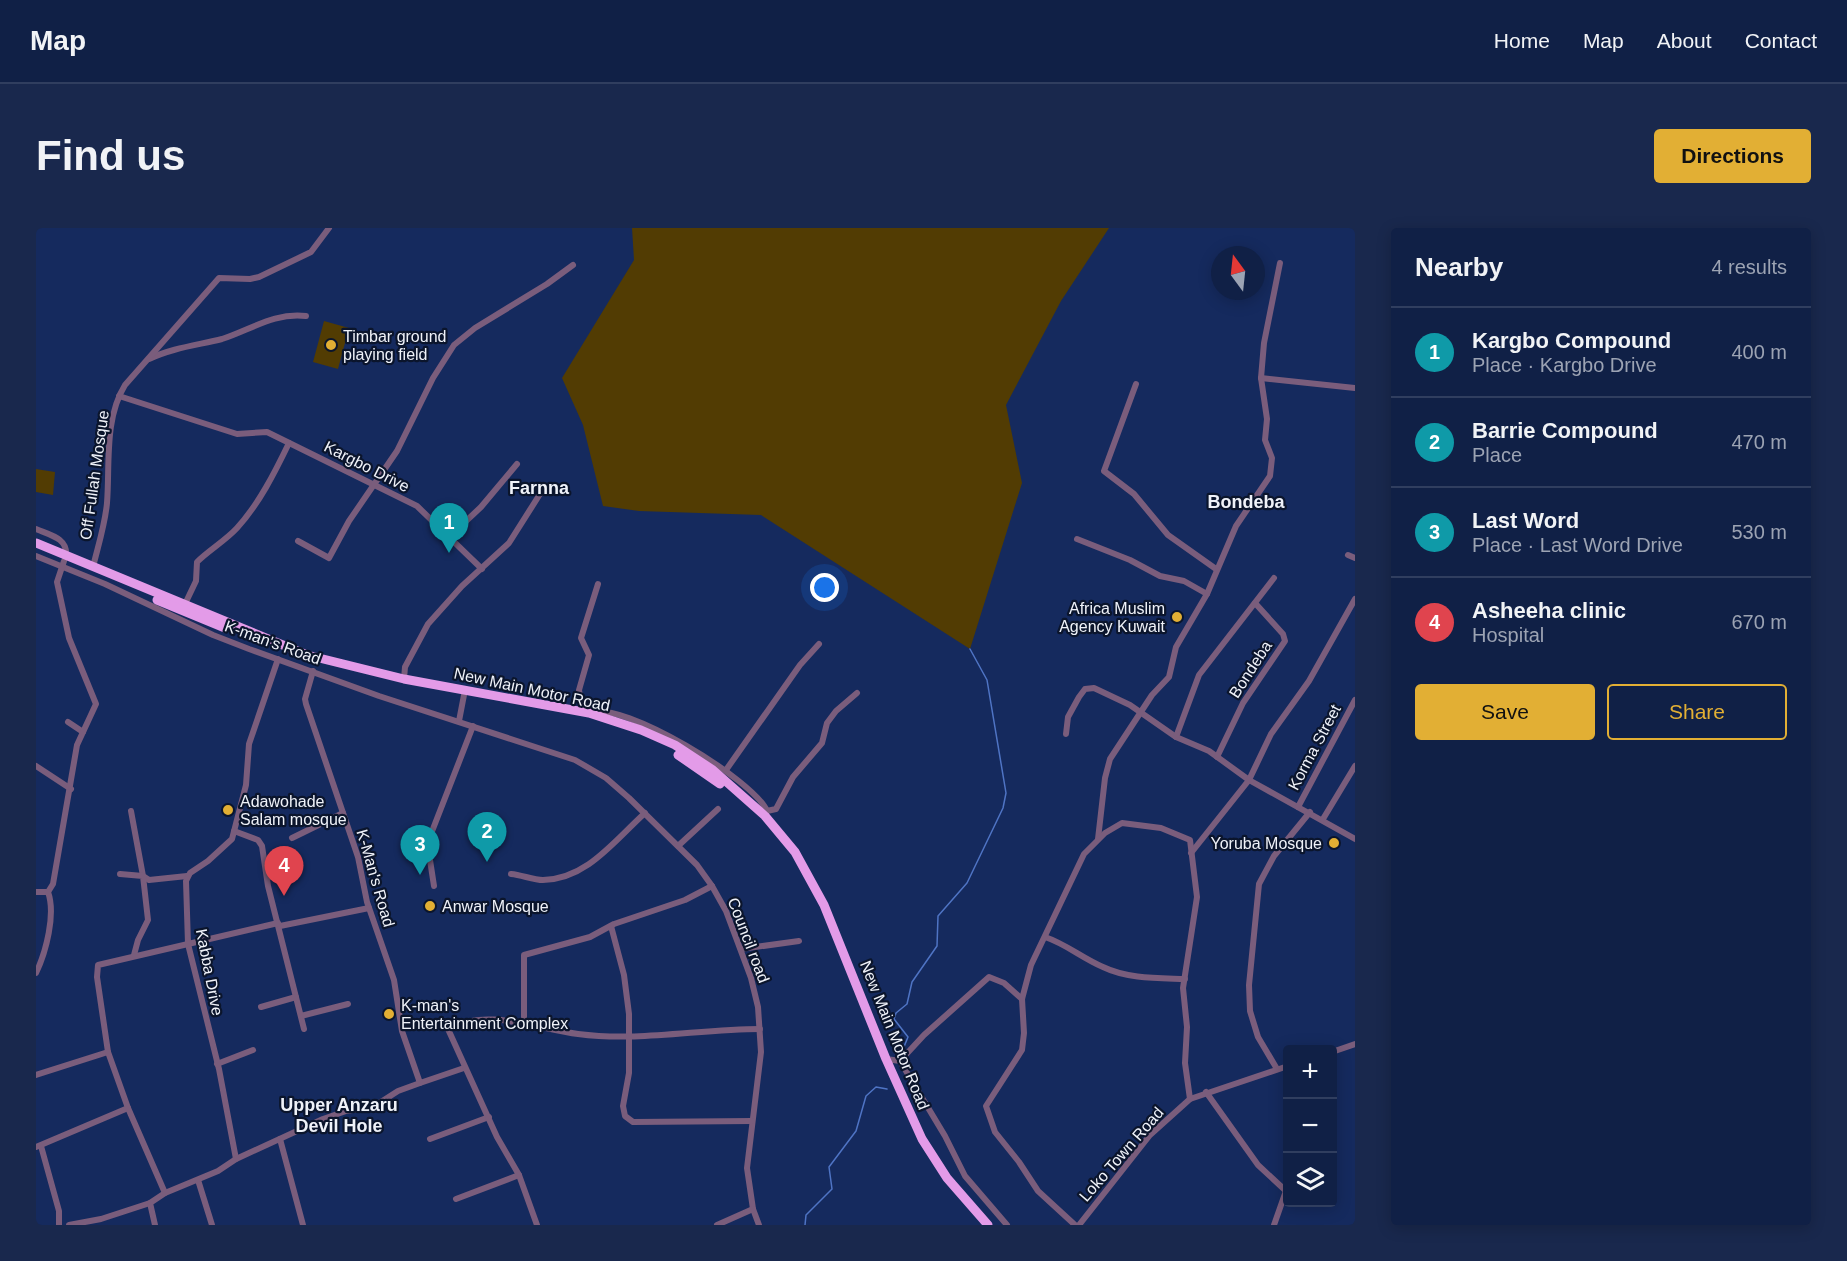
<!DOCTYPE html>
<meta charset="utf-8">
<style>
body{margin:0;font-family:Helvetica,sans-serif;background:#19284d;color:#f1f3f6}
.controls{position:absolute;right:18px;bottom:18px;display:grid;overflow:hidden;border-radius:6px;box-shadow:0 3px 15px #0003}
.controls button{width:54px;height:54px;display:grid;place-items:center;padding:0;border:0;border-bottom:2px solid #303e5f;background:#102046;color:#f1f3f6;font:30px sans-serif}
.compass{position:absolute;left:1175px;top:18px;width:54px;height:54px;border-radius:50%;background:#102046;box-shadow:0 3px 15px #0003;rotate:345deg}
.you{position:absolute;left:789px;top:360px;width:21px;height:21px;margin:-15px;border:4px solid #fff;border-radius:50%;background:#1a73e8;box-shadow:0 0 0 9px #1a73e833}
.badge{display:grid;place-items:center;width:39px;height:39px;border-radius:50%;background:#e2af34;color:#fff;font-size:20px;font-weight:700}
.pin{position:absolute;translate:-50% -50px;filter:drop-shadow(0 2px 3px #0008)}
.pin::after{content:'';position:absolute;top:32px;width:21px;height:18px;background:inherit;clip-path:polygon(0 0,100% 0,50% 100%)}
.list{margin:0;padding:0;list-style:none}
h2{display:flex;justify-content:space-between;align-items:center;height:78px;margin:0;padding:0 24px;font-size:26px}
h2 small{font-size:20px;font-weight:400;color:#9ca3b3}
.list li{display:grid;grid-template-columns:39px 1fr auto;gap:18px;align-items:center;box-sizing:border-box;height:90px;padding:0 24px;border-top:2px solid #303e5f}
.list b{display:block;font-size:22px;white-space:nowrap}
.list p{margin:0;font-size:20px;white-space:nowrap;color:#9ca3b3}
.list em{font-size:20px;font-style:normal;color:#9ca3b3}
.actions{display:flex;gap:12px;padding:18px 24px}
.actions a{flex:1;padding:14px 0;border:2px solid #e2af34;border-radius:6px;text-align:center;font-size:21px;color:#e2af34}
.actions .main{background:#e2af34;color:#111}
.icon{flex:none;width:33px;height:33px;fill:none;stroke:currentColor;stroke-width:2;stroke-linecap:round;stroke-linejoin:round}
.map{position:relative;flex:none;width:1319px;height:997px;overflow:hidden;border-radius:6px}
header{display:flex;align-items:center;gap:36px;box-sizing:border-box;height:84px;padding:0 30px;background:#102046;border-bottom:2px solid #303e5f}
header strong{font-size:28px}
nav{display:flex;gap:33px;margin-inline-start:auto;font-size:21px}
.intro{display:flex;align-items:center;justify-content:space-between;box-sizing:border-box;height:144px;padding:0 36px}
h1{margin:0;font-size:42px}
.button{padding:15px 27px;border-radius:6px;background:#e2af34;color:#111;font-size:21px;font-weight:700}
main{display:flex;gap:36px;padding:0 36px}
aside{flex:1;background:#102046;border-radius:6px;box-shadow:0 3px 15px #0003}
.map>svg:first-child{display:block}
.green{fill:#523c03}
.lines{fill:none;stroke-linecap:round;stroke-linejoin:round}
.stream{stroke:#4f74c4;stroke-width:1.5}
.minor{stroke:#7a5d7c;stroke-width:6}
.highway{stroke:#e39be8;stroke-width:9}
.poi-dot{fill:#e2af34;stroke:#0b152c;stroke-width:2}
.labels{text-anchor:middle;stroke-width:4.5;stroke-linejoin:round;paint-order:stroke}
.poi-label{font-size:16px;fill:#eff2f9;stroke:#0b152c;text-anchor:start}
.street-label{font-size:16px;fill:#eff2f9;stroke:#0b152c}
.neighbourhood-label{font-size:18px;font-weight:bold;fill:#eff2f9;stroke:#0b152c}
</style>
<header>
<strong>Map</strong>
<nav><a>Home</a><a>Map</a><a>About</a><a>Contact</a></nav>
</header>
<div class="intro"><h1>Find us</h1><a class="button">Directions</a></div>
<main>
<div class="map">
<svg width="1319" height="997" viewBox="0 0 1319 997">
<rect width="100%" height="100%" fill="#152a5e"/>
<g class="green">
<polygon points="596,0 1073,0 1025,73 970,177 986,255 934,421 725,287 603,283 567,278 547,197 526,150 598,32"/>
<polygon points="288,93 313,100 302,141 277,134"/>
<polygon points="0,241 19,244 17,267 0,264"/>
</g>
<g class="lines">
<g class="stream">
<polyline points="863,831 872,809 858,791 860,785 871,776 876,754 901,718 902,688 931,655 967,580 970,565 951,452 934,421"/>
<polyline points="769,997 770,987 796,961 793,939 820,903 830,868 840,859 851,861"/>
</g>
<g class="minor">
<path d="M113,131C136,120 162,117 186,111C214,102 239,84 270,88"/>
<polyline points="1225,150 1319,160"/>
<polyline points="1100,156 1068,243 1098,266 1132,307 1180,341"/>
<polyline points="83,168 201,206 231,204 381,278 446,341"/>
<path d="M0,301C14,307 32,310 30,328"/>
<polyline points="413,309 445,279 481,236"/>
<polyline points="1041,311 1094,332 1124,348 1148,353 1171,366"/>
<polyline points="262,313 293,330 313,293 361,223 397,150 418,117 439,100 511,56 537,37"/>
<polyline points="1312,327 1319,330"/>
<polyline points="0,328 69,356 177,407 213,421 343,468 539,532 570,550 593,570 661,637 676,658 690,683 715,750 722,779 725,824 711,940 717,981 723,997"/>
<path d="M57,339C62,318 69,297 71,275C74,237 68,191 89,157L183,50L214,51L223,49L275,24L293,0"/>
<path d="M149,376L160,353L161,334C173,322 189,313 201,300C223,276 239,244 253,215"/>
<polyline points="277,443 269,471 270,476 322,629 331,674 358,752 366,803 384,855 428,840"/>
<polyline points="368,451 369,439 392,396 426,358 473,315 504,266"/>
<path d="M554,484C587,473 717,551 731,583"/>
<polyline points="554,484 545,476 543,462 553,427 545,410 562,356"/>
<polyline points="423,493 428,467"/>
<polyline points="32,494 47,504"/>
<polyline points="1030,506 1032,489 1043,469 1049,461 1058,460 1094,477 1140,509 1173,523 1213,552 1319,611"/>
<polyline points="1140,509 1163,447 1238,350"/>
<polyline points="1181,529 1207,475 1249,413 1247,406 1219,375"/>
<polyline points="0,538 35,561"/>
<polyline points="690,542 764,437 783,416"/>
<polyline points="1262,579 1319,472"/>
<polyline points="95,583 107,648 113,652 151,648"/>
<polyline points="731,583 740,581 757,549 786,515 791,495 800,483 821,465"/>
<polyline points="1287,591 1319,538"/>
<polyline points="198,603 222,612 226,618 232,658 268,801"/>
<polyline points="256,610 307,585"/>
<polyline points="1062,611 1069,550 1074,531 1116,467 1133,449 1140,419 1171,366 1200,298 1234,248 1236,230 1229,212 1231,191 1225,150 1228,115 1244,35"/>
<polyline points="642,618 682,581"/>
<polyline points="1155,625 1213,552 1235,506 1273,453 1319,371"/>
<polyline points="84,646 107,648 112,692 102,712 98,727"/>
<path d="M475,646C486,647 497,652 507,652C551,651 578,613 609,585"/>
<polyline points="398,658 394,632 395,606 437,498"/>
<polyline points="0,664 12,664 17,656 41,517 60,476 33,410 21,354 28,333"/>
<polyline points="244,698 333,680"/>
<polyline points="575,698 588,747 593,786 593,845 587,878 589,888 597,894 716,893"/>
<path d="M1009,709C1030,716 1046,730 1067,739C1092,751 1122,750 1149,751"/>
<polyline points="705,721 763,713"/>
<path d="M0,745C10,724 20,686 12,664"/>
<polyline points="225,779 260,769"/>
<polyline points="265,788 312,776"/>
<polyline points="488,797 488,727 554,709 578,696 649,672 676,658"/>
<polyline points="1296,824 1319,816"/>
<polyline points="850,831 864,833 909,908 929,948 971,997"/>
<polyline points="864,833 888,807 953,749 968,755 986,771"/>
<polyline points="181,836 217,822"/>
<polyline points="1241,841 1222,809 1214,783 1213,757 1223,656 1238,628 1274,584"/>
<polyline points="0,847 72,824"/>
<polyline points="1170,864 1222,937 1250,963"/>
<polyline points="244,911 267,997"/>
<polyline points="394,911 453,889"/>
<polyline points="5,918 23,983 23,997"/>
<polyline points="0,919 92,880"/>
<polyline points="200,931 183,841 152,716 150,653 154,645 172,633 196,611 210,557 213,516 242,431"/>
<polyline points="162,952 176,997"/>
<polyline points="129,965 92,880 72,824 61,749 62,737 242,695"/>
<polyline points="420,971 483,947"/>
<polyline points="33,997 65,991 114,975"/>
<polyline points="119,997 114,975 129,965 182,943 200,931 287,891 310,883 337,879 362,863 384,855"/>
<path d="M501,997L483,947L461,909L412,801C449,779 502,801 542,806C603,814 663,801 724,801"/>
<polyline points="681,997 717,981"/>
<polyline points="1039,997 1002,963 983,934 959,904 950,878 986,822 988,805 986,771 995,737 1048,626 1069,605 1086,595 1125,600 1154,612 1161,669 1147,760 1151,799 1149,835 1154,871"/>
<polyline points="1043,997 1114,907 1154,871 1252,838"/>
<polyline points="1238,997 1251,960"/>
</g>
<g class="highway">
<polyline points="0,315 271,427 368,451 553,485 605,502 639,517 677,542 729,588 759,624 788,677 850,831 886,911 911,950 952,997"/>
<polyline points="121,372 189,400"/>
<polyline points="642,527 684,556"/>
</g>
</g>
<g class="poi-dot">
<circle cx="295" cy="117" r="6"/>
<circle cx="1141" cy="389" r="6"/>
<circle cx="192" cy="582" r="6"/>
<circle cx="1298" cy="615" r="6"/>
<circle cx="394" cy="678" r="6"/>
<circle cx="353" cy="786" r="6"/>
</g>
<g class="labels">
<g class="poi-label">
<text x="307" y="114">Timbar ground<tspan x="307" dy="18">playing field</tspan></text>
<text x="1129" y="386" text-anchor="end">Africa Muslim<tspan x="1129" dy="18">Agency Kuwait</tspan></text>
<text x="204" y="579">Adawohade<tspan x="204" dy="18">Salam mosque</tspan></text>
<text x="1286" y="621" text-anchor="end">Yoruba Mosque</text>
<text x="406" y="684">Anwar Mosque</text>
<text x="365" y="783">K-man's<tspan x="365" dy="18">Entertainment Complex</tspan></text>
</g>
<g class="street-label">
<text transform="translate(331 238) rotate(27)" y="6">Kargbo Drive</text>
<text transform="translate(58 247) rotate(-82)" y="6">Off Fullah Mosque</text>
<text transform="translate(237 414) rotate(20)" y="6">K-man's Road</text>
<text transform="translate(1214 441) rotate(-57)" y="6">Bondeba</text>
<text transform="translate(496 461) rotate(12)" y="6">New Main Motor Road</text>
<text transform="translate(1278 519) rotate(-62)" y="6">Korma Street</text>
<text transform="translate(340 650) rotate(74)" y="6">K-Man's Road</text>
<text transform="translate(713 712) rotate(69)" y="6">Council road</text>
<text transform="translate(174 744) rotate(79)" y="6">Kabba Drive</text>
<text transform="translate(859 807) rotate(68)" y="6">New Main Motor Road</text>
<text transform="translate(1085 926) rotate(-49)" y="6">Loko Town Road</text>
</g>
<g class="neighbourhood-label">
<text x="503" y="266">Farnna</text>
<text x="1210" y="280">Bondeba</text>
<text x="303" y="883">Upper Anzaru<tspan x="303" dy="21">Devil Hole</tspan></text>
</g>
</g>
</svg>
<div class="controls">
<button>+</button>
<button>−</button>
<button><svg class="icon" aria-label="layers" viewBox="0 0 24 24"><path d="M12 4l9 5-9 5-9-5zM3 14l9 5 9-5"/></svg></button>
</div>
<svg class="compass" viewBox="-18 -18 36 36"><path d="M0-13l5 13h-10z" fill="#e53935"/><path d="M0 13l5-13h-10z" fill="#9ca3b3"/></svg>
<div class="you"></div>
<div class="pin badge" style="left:413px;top:325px;background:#0f9aa8">1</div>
<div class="pin badge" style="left:451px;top:634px;background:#0f9aa8">2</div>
<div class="pin badge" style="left:384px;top:647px;background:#0f9aa8">3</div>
<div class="pin badge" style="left:248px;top:668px;background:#e0444e">4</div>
</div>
<aside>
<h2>Nearby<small>4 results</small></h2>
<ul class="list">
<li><span class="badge" style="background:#0f9aa8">1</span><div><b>Kargbo Compound</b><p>Place · Kargbo Drive</p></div><em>400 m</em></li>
<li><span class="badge" style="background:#0f9aa8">2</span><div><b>Barrie Compound</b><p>Place</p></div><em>470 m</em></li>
<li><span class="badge" style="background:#0f9aa8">3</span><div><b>Last Word</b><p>Place · Last Word Drive</p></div><em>530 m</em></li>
<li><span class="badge" style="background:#e0444e">4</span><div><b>Asheeha clinic</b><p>Hospital</p></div><em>670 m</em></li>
</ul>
<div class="actions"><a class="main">Save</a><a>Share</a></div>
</aside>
</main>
